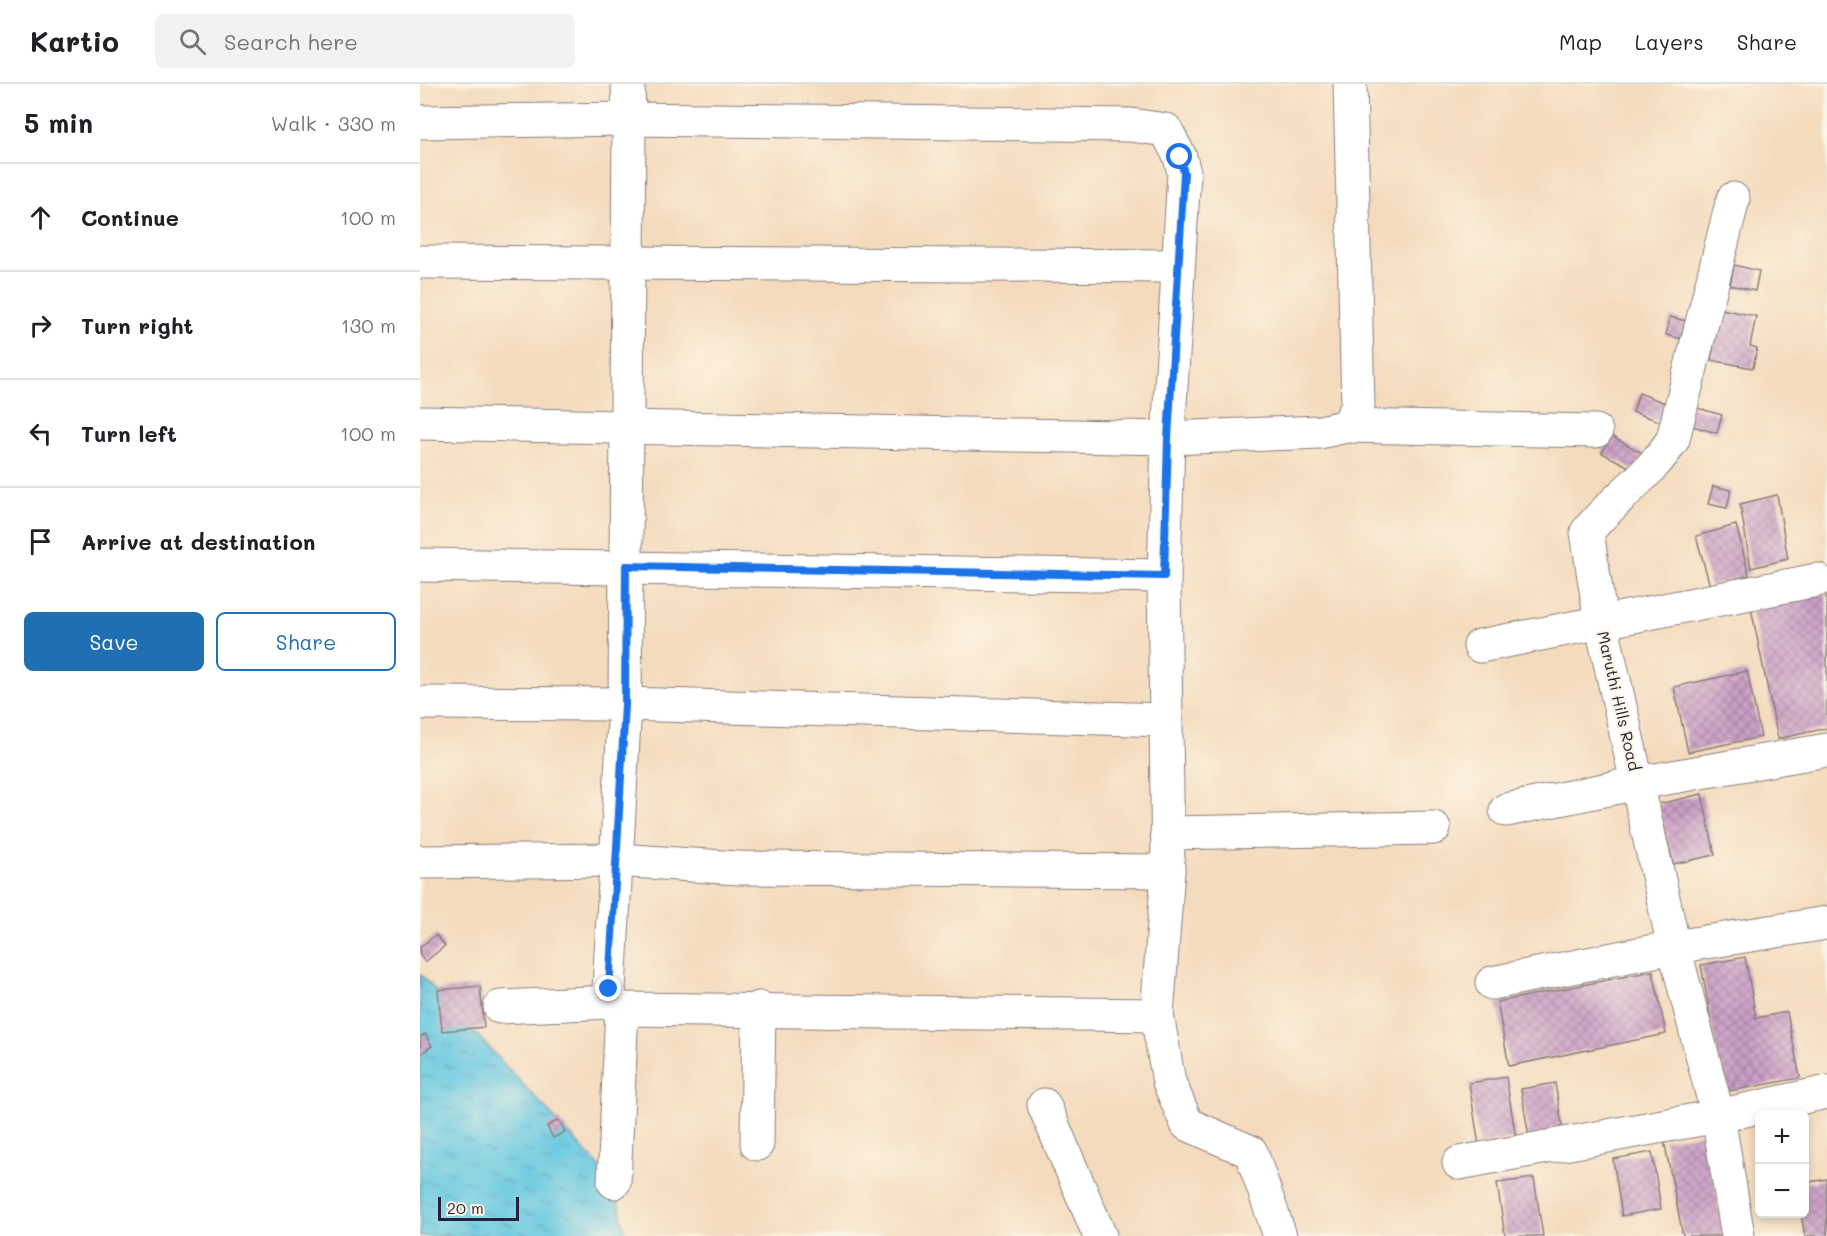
<!DOCTYPE html>
<meta charset="utf-8">
<style>
body{margin:0;font-family:Mali,sans-serif;background:#f2f2f2;color:#202124}
.controls{position:absolute;right:18px;bottom:18px;display:grid;overflow:hidden;border-radius:9px;box-shadow:0 3px 9px #0003}
.controls button{width:54px;height:54px;display:grid;place-items:center;padding:0;border:0;border-bottom:2px solid #e0e0e0;background:#fff;color:#202124;font:30px sans-serif}
.scale{position:absolute;left:18px;bottom:15px;width:81px;box-sizing:border-box;padding-left:6px;border:3px solid #22223b;border-top:0;font-size:16px;line-height:21px;white-space:nowrap;color:#22223b;-webkit-text-stroke:4px #fcf5e5;paint-order:stroke}
.stop{position:absolute;width:18px;height:18px;margin:-14px;border:4px solid #1a73e8;border-radius:50%;background:#fff}
.stop.end{background:#1a73e8;border-color:#fff;box-shadow:0 2px 6px #0008}
.list{margin:0;padding:0;list-style:none}
h2{display:flex;justify-content:space-between;align-items:center;height:78px;margin:0;padding:0 24px;font-size:26px}
h2 small{font-size:20px;font-weight:400;color:#757577}
.list li{display:grid;grid-template-columns:39px 1fr auto;gap:18px;align-items:center;box-sizing:border-box;height:108px;padding:0 24px;border-top:2px solid #e0e0e0}
.list b{display:block;font-size:22px;white-space:nowrap}
.list em{font-size:20px;font-style:normal;color:#757577}
.actions{display:flex;gap:12px;padding:18px 24px}
.actions a{flex:1;padding:14px 0;border:2px solid #1f6fb2;border-radius:9px;text-align:center;font-size:21px;color:#1f6fb2}
.actions .main{background:#1f6fb2;color:#fff}
.icon{flex:none;width:33px;height:33px;fill:none;stroke:currentColor;stroke-width:2;stroke-linecap:round;stroke-linejoin:round}
.map{position:relative;flex:none;width:1407px;height:1152px;overflow:hidden}
header{display:flex;align-items:center;gap:36px;box-sizing:border-box;height:84px;padding:0 30px;background:#fff;border-bottom:2px solid #e0e0e0}
header strong{font-size:28px}
nav{display:flex;gap:33px;margin-inline-start:auto;font-size:21px}
.search{width:420px;height:54px;background:#f2f2f2;display:flex;align-items:center;gap:15px;box-sizing:border-box;padding:0 21px;border-radius:9px;color:#757577;font-size:22px}
main{display:flex}
aside{flex:1;background:#fff}
.map>svg:first-child{display:block}
.water{fill:url(#water-ripples);stroke:#42748e;stroke-width:1.5}
.building{fill:url(#building-cross-hatch)}
.lines{fill:none;stroke-linecap:round;stroke-linejoin:round}
.minor-casing{stroke:#8b7e7c;stroke-width:35}
.minor{stroke:#fff;stroke-width:33}
.route{stroke:#1a73e8;stroke-width:8}
.labels{text-anchor:middle;stroke-width:4.5;stroke-linejoin:round;paint-order:stroke}
.street-label{font-size:16px;fill:#22223b;stroke:#fcf5e5}
</style>
<header>
<strong>Kartio</strong>
<div class="search"><svg class="icon" aria-label="search" viewBox="0 0 24 24"><circle cx="10" cy="10" r="6"/><path d="M15 15l6 6"/></svg>Search here</div>
<nav><a>Map</a><a>Layers</a><a>Share</a></nav>
</header>
<main>
<aside>
<h2>5 min<small>Walk · 330 m</small></h2>
<ul class="list">
<li><svg class="icon" aria-label="ahead" viewBox="0 0 24 24"><path d="M12 20V5M6 11l6-6 6 6"/></svg><div><b>Continue</b></div><em>100 m</em></li>
<li><svg class="icon" aria-label="right" viewBox="0 0 24 24"><path d="M7 20v-9h11M14 6l5 5-5 5"/></svg><div><b>Turn right</b></div><em>130 m</em></li>
<li><svg class="icon" aria-label="left" viewBox="0 0 24 24"><path d="M17 20v-9H6M10 6l-5 5 5 5"/></svg><div><b>Turn left</b></div><em>100 m</em></li>
<li><svg class="icon" aria-label="arrive" viewBox="0 0 24 24"><path d="M6 21V4h12l-3 4 3 4H6"/></svg><div><b>Arrive at destination</b></div></li>
</ul>
<div class="actions"><a class="main">Save</a><a>Share</a></div>
</aside>
<div class="map">
<svg width="1407" height="1152" viewBox="0 0 1407 1152">
<defs>
<pattern id="water-ripples" width="26" height="14" patternUnits="userSpaceOnUse" patternTransform="scale(1.5)"><rect width="26" height="14" fill="#63c7e1"/><path d="M2 4q2-2 4 0t4 0M15 11q2-2 4 0t4 0" fill="none" stroke="#51a1b8"/></pattern>
<pattern id="building-cross-hatch" width="8" height="8" patternUnits="userSpaceOnUse" patternTransform="scale(1.5)"><rect width="8" height="8" fill="#cb9fc6"/><path d="M0 0l8 8M0 8l8-8" fill="none" stroke="#a481a2"/></pattern>
</defs>
<rect width="100%" height="100%" fill="#fcf5e5"/>
<filter id="ink" filterUnits="userSpaceOnUse"><feTurbulence type="fractalNoise" baseFrequency=".0167" numOctaves="2"/><feDisplacementMap in="SourceGraphic" scale="12" xChannelSelector="R" yChannelSelector="G"/><feConvolveMatrix kernelMatrix="1 2 1 2 8 2 1 2 1" color-interpolation-filters="sRGB"/></filter>
<filter id="wash" filterUnits="userSpaceOnUse"><feTurbulence type="fractalNoise" baseFrequency=".008" numOctaves="4" result="noise"/><feDisplacementMap in="SourceGraphic" scale="24" xChannelSelector="R" yChannelSelector="G"/><feGaussianBlur stdDeviation="1.35" result="paint"/><feColorMatrix in="noise" values="0 0 0 0 0 0 0 0 0 0 0 0 0 0 0 0 0 1.4 0 .05"/><feComposite in="paint" operator="in"/></filter>
<g filter="url(#wash)">
<rect width="100%" height="100%" fill="#f4dbbd"/>
<polygon class="water" points="0,890 194,1098 206,1152 0,1152"/>
<g id="blocks">
<g class="building">
<polygon points="1314,181 1339,187 1335,207 1310,201"/>
<polygon points="1301,225 1336,232 1330,262 1337,264 1333,284 1291,276"/>
<polygon points="1250,233 1279,240 1274,258 1246,251"/>
<polygon points="1219,309 1248,320 1242,338 1213,328"/>
<polygon points="1270,322 1302,331 1297,349 1265,340"/>
<polygon points="1191,352 1224,370 1215,386 1182,369"/>
<polygon points="1293,402 1311,406 1307,424 1288,420"/>
<polygon points="1357,411 1368,475 1331,484 1320,420"/>
<polygon points="1316,441 1329,491 1290,502 1276,452"/>
<polygon points="1405,508 1407,520 1407,644 1358,655 1331,524"/>
<polygon points="1327,587 1341,653 1268,668 1254,603"/>
<polygon points="1282,710 1295,771 1253,780 1239,720"/>
<polygon points="16,851 25,862 5,878 0,871 0,863"/>
<polygon points="1325,873 1336,934 1367,928 1380,994 1304,1008 1281,881"/>
<polygon points="1233,887 1246,950 1089,982 1077,918"/>
<polygon points="60,902 64,943 22,947 18,906"/>
<polygon points="5,950 12,962 0,970 0,953"/>
<polygon points="1086,993 1096,1055 1059,1061 1049,999"/>
<polygon points="1135,999 1143,1048 1109,1053 1101,1005"/>
<polygon points="139,1036 145,1048 133,1054 127,1042"/>
<polygon points="1286,1049 1305,1152 1263,1152 1244,1056"/>
<polygon points="1232,1068 1241,1125 1202,1132 1193,1075"/>
<polygon points="1114,1094 1123,1152 1085,1152 1077,1099"/>
<polygon points="1407,1095 1407,1152 1385,1152 1381,1130 1384,1130 1384,1099"/>
</g>
</g>
</g>
<g filter="url(#ink)">
<use href="#blocks" fill-opacity="0" stroke="#8b7e7c" stroke-width="1.5"/>
<g class="lines">
<g class="minor-casing">
<g id="minor">
<path d="M0,38L209,35L205,620L189,905L191,918L202,925C381,926 559,929 737,931"/>
<path d="M1313,115L1253,355C1231,391 1193,415 1167,448L1181,538L1254,863L1298,1032L1318,1152"/>
<polyline points="0,178 758,182"/>
<polyline points="0,339 748,354 764,89 760,73 746,46 711,41 209,35 208,0"/>
<polyline points="927,342 1176,347"/>
<polyline points="0,481 744,492"/>
<polyline points="1060,562 1397,496"/>
<polyline points="0,619 205,620 746,636"/>
<polyline points="1086,726 1218,699 1407,666"/>
<polyline points="747,749 1014,744"/>
<polyline points="0,778 197,776 318,784 748,787"/>
<polyline points="1072,899 1254,863 1407,839"/>
<polyline points="80,923 191,918"/>
<polyline points="624,1021 680,1152"/>
<polyline points="337,1060 339,924"/>
<polyline points="1039,1079 1298,1032 1407,1008"/>
<polyline points="194,1098 202,925"/>
<polyline points="860,1152 831,1068 767,1040 749,998 737,931 748,787 744,492 748,354 900,348 927,342 938,322 930,0"/>
</g>
</g>
<use href="#minor" class="minor"/>
</g>
</g>
<g class="lines" filter="url(#ink)">
<polyline class="route" points="189,905 205,621 206,482 744,492 748,354 764,89 760,73"/>
</g>
<g class="labels">
<g class="street-label">
<text transform="translate(1199 617) rotate(77)" y="6">Maruthi Hills Road</text>
</g>
</g>
</svg>
<div class="controls">
<button>+</button>
<button>−</button>
</div>
<div class="scale">20 m</div>
<div class="stop" style="left:760px;top:73px"></div>
<div class="stop end" style="left:189px;top:905px"></div>
</div>
</main>
